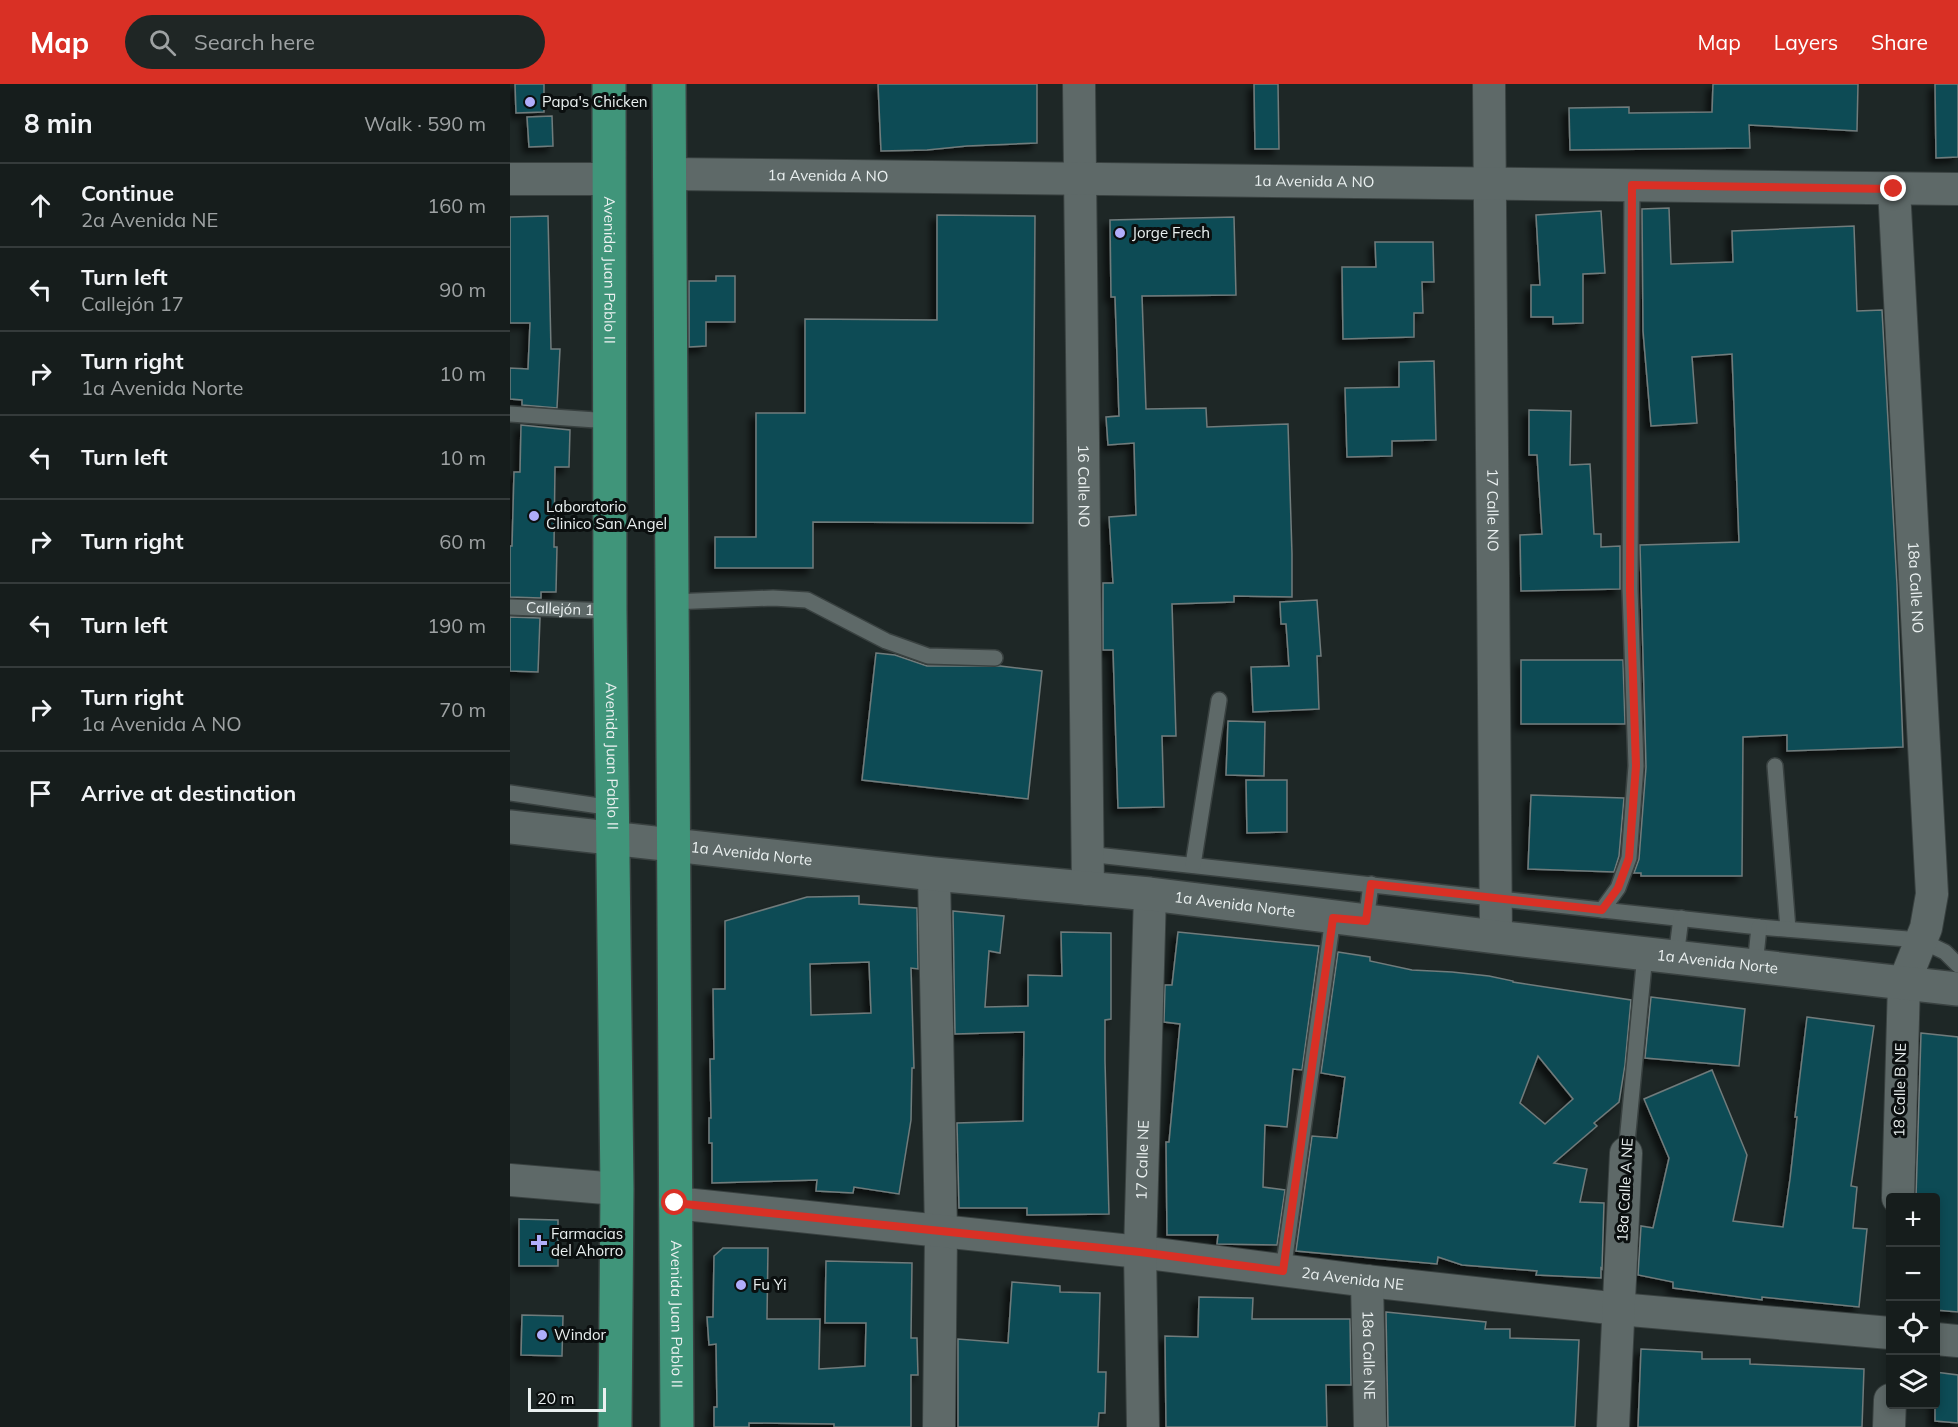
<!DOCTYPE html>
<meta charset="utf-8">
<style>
body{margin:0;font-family:Mulish,sans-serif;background:#1f2625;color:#f1f3f6}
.controls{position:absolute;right:18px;bottom:18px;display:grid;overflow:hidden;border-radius:6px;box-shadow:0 3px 9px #0003}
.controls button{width:54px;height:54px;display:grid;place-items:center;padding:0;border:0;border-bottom:2px solid #353b3b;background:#161d1c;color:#f1f3f6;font:30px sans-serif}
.scale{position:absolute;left:18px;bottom:15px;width:78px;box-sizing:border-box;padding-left:6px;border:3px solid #eaf0f0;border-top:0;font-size:16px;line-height:21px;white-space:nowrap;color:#eaf0f0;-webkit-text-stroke:4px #0b0f0f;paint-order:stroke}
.stop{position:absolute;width:18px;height:18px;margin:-14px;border:4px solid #d93025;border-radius:50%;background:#fff}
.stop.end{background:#d93025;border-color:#fff;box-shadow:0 2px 6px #0008}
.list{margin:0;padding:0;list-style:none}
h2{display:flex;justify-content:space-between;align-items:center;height:78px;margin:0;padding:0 24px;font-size:26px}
h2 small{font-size:20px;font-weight:400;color:#9ea2a3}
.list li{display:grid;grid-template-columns:39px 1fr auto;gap:18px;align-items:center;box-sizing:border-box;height:84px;padding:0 24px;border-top:2px solid #353b3b}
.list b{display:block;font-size:22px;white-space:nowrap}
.list p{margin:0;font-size:20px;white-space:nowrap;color:#9ea2a3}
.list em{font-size:20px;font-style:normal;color:#9ea2a3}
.icon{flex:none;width:33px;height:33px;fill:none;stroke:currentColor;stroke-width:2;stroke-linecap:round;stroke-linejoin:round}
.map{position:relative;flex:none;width:1448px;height:1343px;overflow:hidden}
header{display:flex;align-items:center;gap:36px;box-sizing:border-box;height:84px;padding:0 30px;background:#d93025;color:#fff}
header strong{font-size:28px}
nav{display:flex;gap:33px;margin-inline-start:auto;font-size:21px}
.search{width:420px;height:54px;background:#1f2625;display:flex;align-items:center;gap:15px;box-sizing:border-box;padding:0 21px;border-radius:33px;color:#9ea2a3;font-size:22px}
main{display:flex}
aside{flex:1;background:#161d1c}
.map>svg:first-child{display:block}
.building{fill:#114c54;stroke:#707b7c;stroke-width:1.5;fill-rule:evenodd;filter:url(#shadow)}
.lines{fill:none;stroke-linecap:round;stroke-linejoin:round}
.service-casing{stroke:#394140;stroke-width:18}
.minor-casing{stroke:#394140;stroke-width:34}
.tertiary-casing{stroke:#394140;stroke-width:36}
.trunk-casing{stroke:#394140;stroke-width:36}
.service{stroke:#5e6968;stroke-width:15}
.minor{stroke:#5e6968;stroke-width:32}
.tertiary{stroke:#5e6968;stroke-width:33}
.trunk{stroke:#40957a;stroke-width:33}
.route{stroke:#d93025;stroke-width:8}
.poi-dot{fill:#b0adfa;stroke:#0b0f0f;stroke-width:2}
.labels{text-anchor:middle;stroke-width:6;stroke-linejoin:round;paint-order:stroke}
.poi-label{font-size:15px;fill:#eaf0f0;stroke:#0b0f0f;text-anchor:start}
.street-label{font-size:15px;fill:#eaf0f0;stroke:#0b0f0f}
</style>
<header>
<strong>Map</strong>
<div class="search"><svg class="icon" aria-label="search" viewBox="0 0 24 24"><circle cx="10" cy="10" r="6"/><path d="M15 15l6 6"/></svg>Search here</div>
<nav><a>Map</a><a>Layers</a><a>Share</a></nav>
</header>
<main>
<aside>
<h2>8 min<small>Walk · 590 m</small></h2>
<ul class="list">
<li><svg class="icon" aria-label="ahead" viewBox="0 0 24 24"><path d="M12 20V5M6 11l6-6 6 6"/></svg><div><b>Continue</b><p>2a Avenida NE</p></div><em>160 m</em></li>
<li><svg class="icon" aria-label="left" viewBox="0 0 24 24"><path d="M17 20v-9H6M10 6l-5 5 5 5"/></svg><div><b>Turn left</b><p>Callejón 17</p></div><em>90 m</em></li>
<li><svg class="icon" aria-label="right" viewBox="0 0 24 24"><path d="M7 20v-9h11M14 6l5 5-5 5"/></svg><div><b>Turn right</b><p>1a Avenida Norte</p></div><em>10 m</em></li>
<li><svg class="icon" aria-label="left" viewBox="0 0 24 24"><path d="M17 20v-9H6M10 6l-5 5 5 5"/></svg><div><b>Turn left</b></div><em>10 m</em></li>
<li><svg class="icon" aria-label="right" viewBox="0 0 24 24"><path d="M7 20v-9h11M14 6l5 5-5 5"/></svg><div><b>Turn right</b></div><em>60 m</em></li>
<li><svg class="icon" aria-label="left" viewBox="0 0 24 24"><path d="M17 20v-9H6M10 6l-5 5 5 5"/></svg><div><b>Turn left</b></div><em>190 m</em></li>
<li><svg class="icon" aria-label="right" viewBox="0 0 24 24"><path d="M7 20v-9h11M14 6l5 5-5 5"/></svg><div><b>Turn right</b><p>1a Avenida A NO</p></div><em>70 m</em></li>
<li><svg class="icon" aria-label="arrive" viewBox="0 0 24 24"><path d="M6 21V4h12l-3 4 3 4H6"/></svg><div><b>Arrive at destination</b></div></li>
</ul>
</aside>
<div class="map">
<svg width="1448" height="1343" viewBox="0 0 1448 1343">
<defs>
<filter id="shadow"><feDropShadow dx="-5.5" dy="5.5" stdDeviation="3" flood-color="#0009"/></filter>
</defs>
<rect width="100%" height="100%" fill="#1e2726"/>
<g class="building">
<polygon points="5,0 34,0 34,28 6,29"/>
<polygon points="368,0 527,0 527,59 457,62 417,66 371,67"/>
<polygon points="744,0 768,0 769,65 745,65"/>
<polygon points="1203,0 1348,0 1347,47 1239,41 1240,64 1060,66 1059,24 1119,23 1119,29 1202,28"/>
<polygon points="1425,0 1448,0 1448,73 1426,74"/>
<polygon points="42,32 43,62 19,63 17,33"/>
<polygon points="1159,124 1161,180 1223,178 1222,147 1344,142 1347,227 1372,226 1387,501 1393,663 1277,667 1277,651 1233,653 1232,792 1131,792 1131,789 1124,789 1129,775 1136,683 1130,461 1229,458 1222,270 1182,273 1187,339 1141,342 1133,247 1132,125"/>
<polygon points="1091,127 1095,189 1073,190 1073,239 1043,240 1043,233 1021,233 1021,201 1030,201 1026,131"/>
<polygon points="427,131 525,132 523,439 303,438 303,484 205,484 205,453 246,453 246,329 295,329 295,235 427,236"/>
<polygon points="38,132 41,265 50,265 47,324 12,321 12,316 0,315 0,284 18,285 20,239 0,239 0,133"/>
<polygon points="724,133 726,211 632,212 636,325 696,324 697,343 778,340 782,470 782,513 724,512 724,518 662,520 666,652 652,652 654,723 608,724 603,566 593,566 593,499 603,499 599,433 626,431 624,359 598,361 596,333 609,332 605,213 601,213 600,136"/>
<polygon points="865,158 923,158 924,198 912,198 913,229 904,229 904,253 833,255 832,183 866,183"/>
<polygon points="206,192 225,192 225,238 196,238 196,262 179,263 179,197 206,197"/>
<polygon points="924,277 926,356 882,357 882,372 837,373 835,304 889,303 889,278"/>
<polygon points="1019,326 1061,327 1060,381 1080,380 1084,450 1091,450 1091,463 1110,462 1110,505 1011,507 1010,451 1032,450 1027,371 1019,371"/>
<polygon points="11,341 60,346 59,383 45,383 44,463 47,463 46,508 31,508 31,514 0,513 0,462 2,462 4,388 10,388"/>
<polygon points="807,516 811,572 807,572 809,625 743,628 741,583 779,582 776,540 771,540 770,518"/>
<polygon points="0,533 30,534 28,588 0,587"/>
<polygon points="366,569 385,571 417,582 490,582 532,587 518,715 352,696"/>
<polygon points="1011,576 1113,576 1115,640 1011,640"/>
<polygon points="718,637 755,638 754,692 716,691"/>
<polygon points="736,696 777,696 777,748 737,749"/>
<polygon points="1021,711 1114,714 1109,772 1104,788 1018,785"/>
<path d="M349,812V820L407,824L408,885L401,884L404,984H402L401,1036L389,1110L344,1103L343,1109L306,1107L307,1096L202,1099V1059H199V1034H201L200,975H204L203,905H215V837L297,813ZM359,878L361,929L301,931L300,880Z"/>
<polygon points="443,827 494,832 490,869 479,867 475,923 518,922 518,891 552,892 551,848 601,849 601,935 595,936 595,977 599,1130 517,1131 517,1124 449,1124 447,1039 513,1037 514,948 445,950"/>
<polygon points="668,848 809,862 792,986 783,985 777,1043 755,1041 753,1103 775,1106 767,1161 707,1160 708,1151 657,1151 656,1058 659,1058 670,940 654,938 655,901 662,901"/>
<path d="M828,868L860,873V877L902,886L942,888L979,892L1003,897V898L1121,916L1115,981L1109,1018L1084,1039L1087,1042L1044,1079L1077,1085L1070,1118L1094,1119L1092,1185L1091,1184V1194L1026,1191L1027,1187L952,1181L928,1173L927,1180L786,1167L802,1052L827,1054L835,993L811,989ZM1028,972L1063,1015L1035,1040L1010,1019Z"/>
<polygon points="1141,913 1235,925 1229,982 1135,974"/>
<polygon points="1297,933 1364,942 1341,1102 1347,1103 1343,1144 1357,1145 1349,1223 1252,1213 1252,1216 1163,1204 1163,1198 1128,1191 1131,1142 1143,1144 1159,1074 1134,1015 1202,986 1237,1071 1223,1137 1273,1143 1280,1095 1287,1033 1285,1033"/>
<polygon points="1411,949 1448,953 1448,1228 1425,1226 1425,1113 1406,1113"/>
<polygon points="9,1135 48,1136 48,1182 9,1182"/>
<polygon points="213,1164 258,1164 257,1235 310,1235 309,1285 355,1282 356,1239 315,1239 316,1177 402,1179 401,1254 407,1254 408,1291 401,1291 401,1343 324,1343 324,1340 239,1339 239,1343 204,1343 204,1323 207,1323 206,1260 199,1261 197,1233 203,1233 204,1172"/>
<polygon points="502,1198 550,1202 550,1208 590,1209 588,1288 596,1288 595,1329 589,1329 588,1343 448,1343 448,1255 498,1259"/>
<polygon points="689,1213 743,1214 742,1235 840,1235 841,1301 816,1301 817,1343 656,1343 655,1252 688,1253"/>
<polygon points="876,1228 976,1238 975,1245 1000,1245 1000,1254 1069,1256 1065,1343 878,1343"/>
<polygon points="12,1231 53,1232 52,1272 11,1271"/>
<polygon points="1131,1265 1192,1268 1192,1275 1240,1275 1240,1280 1354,1285 1352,1343 1128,1343"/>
<polygon points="1425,1288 1448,1291 1448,1339 1425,1337"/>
</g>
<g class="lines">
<g class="service-casing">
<g id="service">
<polyline points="0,330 100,337"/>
<polyline points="161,518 263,514 297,516 376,557 418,572 485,574"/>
<path id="s1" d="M0,523L100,527"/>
<polyline points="1265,682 1278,845"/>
<polyline points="0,709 103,724"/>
<polyline points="577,770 1249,843 1410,856 1435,868 1448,881"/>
<polyline points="683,781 709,616"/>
<polyline points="1092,826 1108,804 1119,774 1126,682 1120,505 1122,101"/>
<polyline points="856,837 861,800"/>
<polyline points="1166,873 1171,834"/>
<polyline points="1245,882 1249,843"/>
<polyline points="1116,1069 1135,870"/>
<polyline points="773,1187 823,834"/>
</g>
</g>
<g class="minor-casing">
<g id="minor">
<path id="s2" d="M569,0L578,805"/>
<path id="s3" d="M979,0L986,853"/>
<path id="s4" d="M159,90L1448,105"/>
<polyline points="0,95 99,95"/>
<path id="s5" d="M1384,105L1422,810L1416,844L1394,899L1388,1114"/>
<polyline points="424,790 431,1148 429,1343"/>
<polyline points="0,1096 107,1105"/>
<path id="s6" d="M165,1119L630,1168L857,1197L1109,1225L1380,1249"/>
<path id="s7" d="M857,1197L860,1343"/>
<polyline points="1426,1255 1448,1257"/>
<path id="s8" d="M633,1343L630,1168L640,810"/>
<polyline points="1103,1343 1116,1069"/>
<polyline points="1379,1343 1380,1316"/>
</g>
</g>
<g class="tertiary-casing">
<g id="tertiary">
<path id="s9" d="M0,743L424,790L640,810L986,853L1448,905"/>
</g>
</g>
<g class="trunk-casing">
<g id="trunk">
<path id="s10" d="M99,0L100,527L107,1105L105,1343"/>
<path id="s11" d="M159,0L167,1343"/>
</g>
</g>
<use href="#service" class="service"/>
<use href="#minor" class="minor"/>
<use href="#tertiary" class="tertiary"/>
<use href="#trunk" class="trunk"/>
</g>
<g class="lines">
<polyline class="route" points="165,1119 630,1168 773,1187 823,834 856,837 861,800 1092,826 1108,804 1119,774 1126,682 1120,505 1122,101 1384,105"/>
</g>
<g class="poi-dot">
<circle cx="20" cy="18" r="6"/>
<circle cx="610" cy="149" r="6"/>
<circle cx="24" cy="432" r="6"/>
<path d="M26 1150h6v6h6v6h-6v6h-6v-6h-6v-6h6z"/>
<circle cx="231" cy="1201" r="6"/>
<circle cx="32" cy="1251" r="6"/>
</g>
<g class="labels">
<g class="poi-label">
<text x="32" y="23">Papa's Chicken</text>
<text x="622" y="154">Jorge Frech</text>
<text x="36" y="428">Laboratorio<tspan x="36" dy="17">Clinico San Angel</tspan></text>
<text x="41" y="1155">Farmacias<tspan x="41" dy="17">del Ahorro</tspan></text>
<text x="243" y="1206">Fu Yi</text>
<text x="44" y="1256">Windor</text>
</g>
<g class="street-label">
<text dy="5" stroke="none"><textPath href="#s4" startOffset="159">1a Avenida A NO</textPath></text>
<text dy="5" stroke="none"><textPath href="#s4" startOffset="645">1a Avenida A NO</textPath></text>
<text dy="5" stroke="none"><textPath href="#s10" startOffset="186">Avenida Juan Pablo II</textPath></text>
<text dy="5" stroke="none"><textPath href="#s2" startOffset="402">16 Calle NO</textPath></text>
<text dy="5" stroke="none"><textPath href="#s3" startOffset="426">17 Calle NO</textPath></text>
<text dy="5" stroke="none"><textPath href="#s5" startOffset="399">18a Calle NO</textPath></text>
<text dy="5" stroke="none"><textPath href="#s1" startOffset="50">Callejón 1</textPath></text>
<text dy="5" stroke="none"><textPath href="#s10" startOffset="672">Avenida Juan Pablo II</textPath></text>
<text dy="5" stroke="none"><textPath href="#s9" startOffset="243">1a Avenida Norte</textPath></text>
<text dy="5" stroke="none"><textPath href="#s9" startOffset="729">1a Avenida Norte</textPath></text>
<text dy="5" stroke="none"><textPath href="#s9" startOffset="1215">1a Avenida Norte</textPath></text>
<text transform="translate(1390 1006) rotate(-89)" y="5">18 Calle B NE</text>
<text dy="5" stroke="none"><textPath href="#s8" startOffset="267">17 Calle NE</textPath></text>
<text transform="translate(1115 1106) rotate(-87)" y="5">18a Calle A NE</text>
<text dy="5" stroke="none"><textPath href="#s6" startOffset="682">2a Avenida NE</textPath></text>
<text dy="5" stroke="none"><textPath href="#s11" startOffset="1230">Avenida Juan Pablo II</textPath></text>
<text dy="5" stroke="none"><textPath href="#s7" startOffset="74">18a Calle NE</textPath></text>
</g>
</g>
</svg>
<div class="controls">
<button>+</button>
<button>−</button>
<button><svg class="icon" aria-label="locate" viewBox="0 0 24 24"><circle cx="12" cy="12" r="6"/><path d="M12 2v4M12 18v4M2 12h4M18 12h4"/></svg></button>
<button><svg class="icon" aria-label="layers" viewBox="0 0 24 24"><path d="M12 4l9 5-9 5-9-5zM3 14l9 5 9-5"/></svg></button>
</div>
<div class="scale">20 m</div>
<div class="stop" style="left:165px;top:1119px"></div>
<div class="stop end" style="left:1384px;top:105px"></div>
</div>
</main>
